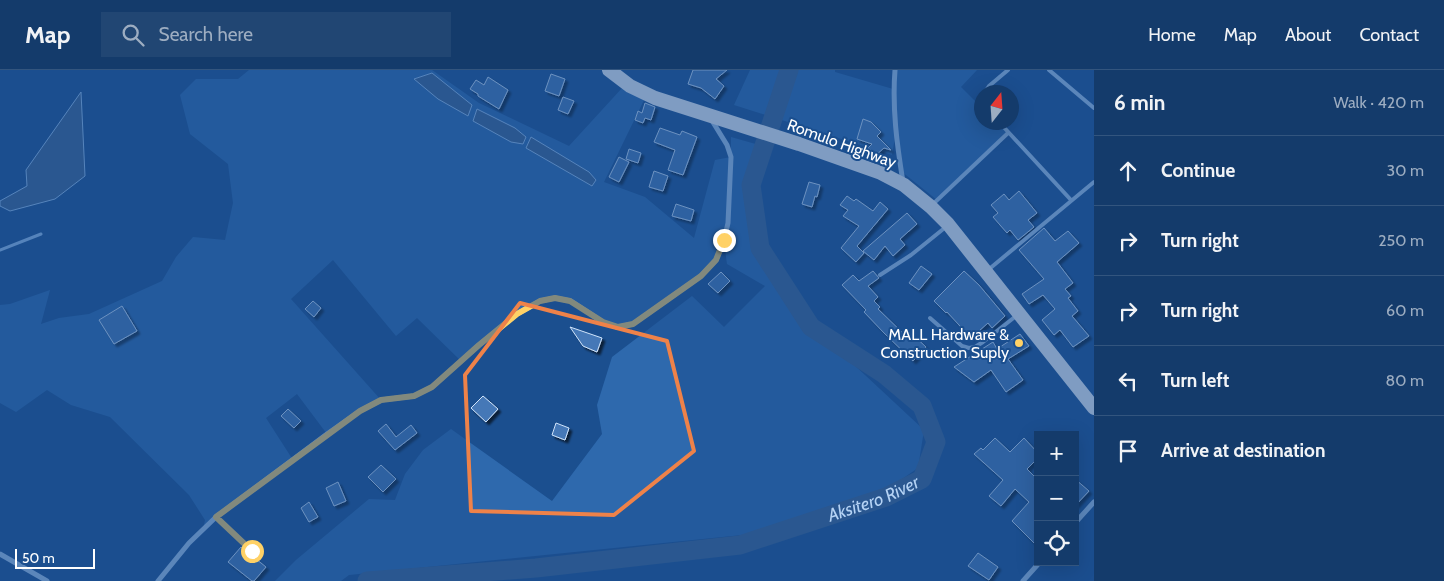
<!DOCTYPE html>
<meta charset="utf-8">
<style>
body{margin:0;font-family:Cabin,sans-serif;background:#214673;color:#f1f3f6}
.controls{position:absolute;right:15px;bottom:15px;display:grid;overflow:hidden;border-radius:0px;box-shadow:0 5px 20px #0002}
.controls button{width:45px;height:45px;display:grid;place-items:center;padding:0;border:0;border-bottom:1px solid #33557e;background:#143b6b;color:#f1f3f6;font:25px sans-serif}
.compass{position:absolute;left:974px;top:15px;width:45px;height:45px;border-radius:50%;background:#143b6b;box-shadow:0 5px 20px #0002;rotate:17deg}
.scale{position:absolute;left:15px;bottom:12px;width:80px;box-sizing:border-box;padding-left:5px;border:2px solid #fff;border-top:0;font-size:14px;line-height:18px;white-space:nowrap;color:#fff;-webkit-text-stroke:4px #1b4f8f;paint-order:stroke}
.stop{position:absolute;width:15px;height:15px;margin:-11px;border:4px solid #ffd166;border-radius:50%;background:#fff}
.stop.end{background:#ffd166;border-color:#fff;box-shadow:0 1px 5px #0008}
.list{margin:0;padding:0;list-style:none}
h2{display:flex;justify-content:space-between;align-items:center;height:65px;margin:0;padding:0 20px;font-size:21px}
h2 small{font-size:16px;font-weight:400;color:#9dadc1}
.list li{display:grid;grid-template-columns:32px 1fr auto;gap:15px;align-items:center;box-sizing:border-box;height:70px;padding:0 20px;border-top:1px solid #33557e}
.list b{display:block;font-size:19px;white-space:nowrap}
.list em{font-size:16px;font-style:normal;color:#9dadc1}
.icon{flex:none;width:28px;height:28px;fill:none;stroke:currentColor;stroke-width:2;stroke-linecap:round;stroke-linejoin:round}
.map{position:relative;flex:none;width:1094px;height:511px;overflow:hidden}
header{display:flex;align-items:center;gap:30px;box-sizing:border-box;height:70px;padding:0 25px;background:#143b6b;border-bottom:1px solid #33557e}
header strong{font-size:24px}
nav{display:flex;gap:28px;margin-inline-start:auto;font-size:18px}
.search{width:350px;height:45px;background:#214673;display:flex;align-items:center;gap:12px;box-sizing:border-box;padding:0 18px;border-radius:0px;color:#9dadc1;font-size:19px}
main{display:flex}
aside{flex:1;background:#143b6b}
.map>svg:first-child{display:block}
.green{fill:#2e69ad}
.water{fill:#3c6290;stroke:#9cc4f0}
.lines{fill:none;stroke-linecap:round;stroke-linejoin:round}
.stream{stroke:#9cc4f0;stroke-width:3}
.river{stroke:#3c6290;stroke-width:19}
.building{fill:#4478b7;stroke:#cfe3fa;filter:url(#shadow)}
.service{stroke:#a9c9ee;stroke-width:4}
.minor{stroke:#a9c9ee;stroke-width:5}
.trunk{stroke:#f8faff;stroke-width:14}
.route{stroke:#ffd166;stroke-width:6}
.marked{fill:none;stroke:#ee8249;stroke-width:4;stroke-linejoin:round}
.poi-dot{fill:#ffd166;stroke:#1b4f8f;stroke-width:2}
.labels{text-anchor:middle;stroke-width:4;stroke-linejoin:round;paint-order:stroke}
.street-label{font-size:16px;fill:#fff;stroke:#1b4f8f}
.poi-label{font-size:16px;fill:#fff;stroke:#1b4f8f;text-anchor:end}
.water-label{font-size:18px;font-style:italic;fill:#b5d3f5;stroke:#1b4f8f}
</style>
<header>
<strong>Map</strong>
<div class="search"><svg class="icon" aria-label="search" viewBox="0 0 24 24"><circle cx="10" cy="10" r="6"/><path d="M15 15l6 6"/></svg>Search here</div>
<nav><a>Home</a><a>Map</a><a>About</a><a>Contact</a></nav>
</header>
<main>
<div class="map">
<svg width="1094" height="511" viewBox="0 0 1094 511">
<defs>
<filter id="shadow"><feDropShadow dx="3" dy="3" stdDeviation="1" flood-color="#0009"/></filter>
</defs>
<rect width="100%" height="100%" fill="#1b4f8f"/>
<g class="green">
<polygon points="249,0 432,0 479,33 569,76 623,17 645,28 604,112 645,127 694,168 715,90 731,87 731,67 759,75 751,115 760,178 807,251 924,360 918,398 886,420 742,465 349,505 341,511 275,511 296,490 369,429 395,430 405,404 423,380 451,359 552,431 602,364 597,335 612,287 692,226 724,257 765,216 727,194 724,172 716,190 701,206 639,250 622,256 603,252 571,231 555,228 540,231 517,244 461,291 417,248 396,266 333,190 291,229 381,330 327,364 297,324 266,348 293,390 203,460 205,450 189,425 110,347 71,335 47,320 16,342 0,333 0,235 10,234 50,220 41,254 59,248 89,244 162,211 176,187 193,167 225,170 233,133 228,94 190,64 180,25 196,9 238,9"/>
<polygon points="750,0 835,0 835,2 893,19 896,0 977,0 961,17 981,37 982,52 998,53 1008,63 937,130 901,101 896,61 892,85 734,35"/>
</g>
<g class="water">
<polygon points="432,3 472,35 468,46 438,29 414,9"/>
<polygon points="81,22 85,106 55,129 10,141 0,136 0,131 27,116 26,100"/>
<polygon points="477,39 515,58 526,67 523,74 511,72 473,51"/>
<polygon points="531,67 589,102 596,110 592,116 526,78"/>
</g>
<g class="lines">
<polyline class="stream" points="0,180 41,164"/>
<path class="river" id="s1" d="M367,511L536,498L740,475L886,427L922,409L936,372L922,336L884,304L811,257L760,178L751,115L789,0"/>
</g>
<g class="building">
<polygon points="693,0 727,0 716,9 724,16 715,29 701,18 688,14"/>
<polygon points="551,4 565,9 559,26 545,21"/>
<polygon points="488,7 508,20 499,39 478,26 478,24 470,19 476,10 484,15"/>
<polygon points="563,27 574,31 568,44 558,40"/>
<polygon points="645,33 655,37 651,50 645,48 643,53 635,50 638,41 642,43"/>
<polygon points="863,49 871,52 881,62 877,66 891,80 884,78 876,85 868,78 872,74 857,69"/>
<polygon points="660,58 680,65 682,61 697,67 683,105 668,100 675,80 654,72"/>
<polygon points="629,79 641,83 638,93 626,89"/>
<polygon points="619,87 629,92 619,112 609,107"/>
<polygon points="654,101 668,106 663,121 649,117"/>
<polygon points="809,112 820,115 817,127 815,126 812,137 802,134"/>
<polygon points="1019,121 1037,143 1028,150 1034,157 1018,170 1010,160 1007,163 993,147 998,143 991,135 1004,124 1009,130"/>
<polygon points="847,126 854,131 856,129 873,141 880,132 888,139 857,176 864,183 856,192 841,178 859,156 843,146 848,140 840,135"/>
<polygon points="676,134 694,140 691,151 672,146"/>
<polygon points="907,143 917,154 900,169 905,175 893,186 885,176 874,190 863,181"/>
<polygon points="1044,158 1055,171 1068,161 1079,173 1057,192 1073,213 1065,219 1071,226 1068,228 1078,241 1072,246 1089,266 1073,277 1060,260 1054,265 1042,250 1055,239 1043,225 1029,234 1022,224 1044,209 1019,180"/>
<polygon points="921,196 932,204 919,220 909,213"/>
<polygon points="873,201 879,208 868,216 878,227 874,231 880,237 878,239 908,268 912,264 926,277 913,291 884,263 864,242 866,240 842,215 853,205 859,211"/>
<polygon points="964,201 979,215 1005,246 992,258 988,253 971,268 947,242 946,243 934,231"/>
<polygon points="721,202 730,211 718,223 708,214"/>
<polygon points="313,231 321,238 314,247 305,239"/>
<polygon points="122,236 137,261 114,274 99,250"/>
<polygon points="570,257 602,268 597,282 583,276"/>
<polygon points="1020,264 1029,276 1008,289 1023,310 1006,322 991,300 974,312 954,297 993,272 997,279"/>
<polygon points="483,326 498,339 486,352 471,338"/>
<polygon points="288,339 301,351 294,358 281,346"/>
<polygon points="556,353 569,358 565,370 552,365"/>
<polygon points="386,354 396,367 411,355 417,363 395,380 378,361"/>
<polygon points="995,368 1010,382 1024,368 1038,383 1038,388 1027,399 1038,410 1038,477 1012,451 1029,432 1015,419 1001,436 989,426 1003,410 974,384 981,378 983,380"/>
<polygon points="381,395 396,409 383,422 368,407"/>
<polygon points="1075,409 1089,421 1075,436"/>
<polygon points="338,412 346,431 334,436 326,418"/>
<polygon points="309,432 318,447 309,452 301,438"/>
<polygon points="241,477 266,497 254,511 252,511 228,492"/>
<polygon points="978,483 998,497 989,510 968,496"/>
</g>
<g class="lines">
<g class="service">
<polyline points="1049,0 1094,38"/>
<polyline points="985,22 989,16 1008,0"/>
<polyline points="999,52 1071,130"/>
<polyline points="932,135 1008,63"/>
<polyline points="988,200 1094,112"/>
<polyline points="880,205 911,185 947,156"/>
<polyline points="930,248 962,276 969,278 975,277 983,272 1016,246"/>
<polyline points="216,447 252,481"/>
</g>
<g class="minor">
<path d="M895,0C892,38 897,75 903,112"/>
<polyline points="1075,453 1094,432"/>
<polyline points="0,484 47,511"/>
<polyline points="158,511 189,473 216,447 327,364 360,341 381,330 414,326 432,317 479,275 517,244 540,231 555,228 571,231 603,252 618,257 633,254 701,206 716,190 724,170 728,153 731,87 727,75 711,49"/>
<polyline points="1023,511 1040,492"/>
</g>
<polyline class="trunk" points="609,0 630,16 655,28 799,74 881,103 904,115 931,137 948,154 1094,338"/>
</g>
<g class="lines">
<polyline class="route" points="252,481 216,447 360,341 381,330 414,326 432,317 479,275 517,244 540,231 555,228 570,231 603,252 618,257 633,254 701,206 716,190 724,170"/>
</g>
<path d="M0 0H1094V511H0ZM520,233L667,271L694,381L614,445L471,441L465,305Z" fill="#1b4f8f" fill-opacity=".55" fill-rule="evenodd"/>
<path class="marked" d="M520,233L667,271L694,381L614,445L471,441L465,305Z"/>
<circle class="poi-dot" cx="1019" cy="273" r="5"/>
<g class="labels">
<g class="street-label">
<text transform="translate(842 73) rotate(20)" y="6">Romulo Highway</text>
</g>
<g class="poi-label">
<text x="1009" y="270">MALL Hardware &amp;<tspan x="1009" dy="18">Construction Suply</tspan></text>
</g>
<g class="water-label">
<text dy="6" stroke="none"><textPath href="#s1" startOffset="516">Aksitero River</textPath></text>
</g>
</g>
</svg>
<div class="controls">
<button>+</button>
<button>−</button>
<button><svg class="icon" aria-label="locate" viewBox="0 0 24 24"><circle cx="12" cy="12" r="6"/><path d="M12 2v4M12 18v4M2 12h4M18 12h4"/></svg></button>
</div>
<svg class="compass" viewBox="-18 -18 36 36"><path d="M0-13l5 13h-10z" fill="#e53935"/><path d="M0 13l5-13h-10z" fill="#9dadc1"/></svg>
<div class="scale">50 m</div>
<div class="stop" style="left:252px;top:481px"></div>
<div class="stop end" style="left:724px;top:170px"></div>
</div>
<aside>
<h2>6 min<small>Walk · 420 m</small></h2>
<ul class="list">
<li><svg class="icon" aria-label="ahead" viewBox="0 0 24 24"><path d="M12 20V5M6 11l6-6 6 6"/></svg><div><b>Continue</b></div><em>30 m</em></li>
<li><svg class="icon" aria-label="right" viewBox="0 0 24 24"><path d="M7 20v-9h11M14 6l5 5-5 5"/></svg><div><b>Turn right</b></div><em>250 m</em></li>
<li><svg class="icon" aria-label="right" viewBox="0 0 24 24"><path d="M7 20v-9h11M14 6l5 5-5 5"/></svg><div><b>Turn right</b></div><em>60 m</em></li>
<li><svg class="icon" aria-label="left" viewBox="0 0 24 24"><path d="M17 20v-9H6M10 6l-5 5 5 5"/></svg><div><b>Turn left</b></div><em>80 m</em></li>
<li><svg class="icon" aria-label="arrive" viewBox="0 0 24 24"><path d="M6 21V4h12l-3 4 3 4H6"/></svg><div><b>Arrive at destination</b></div></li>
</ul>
</aside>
</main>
